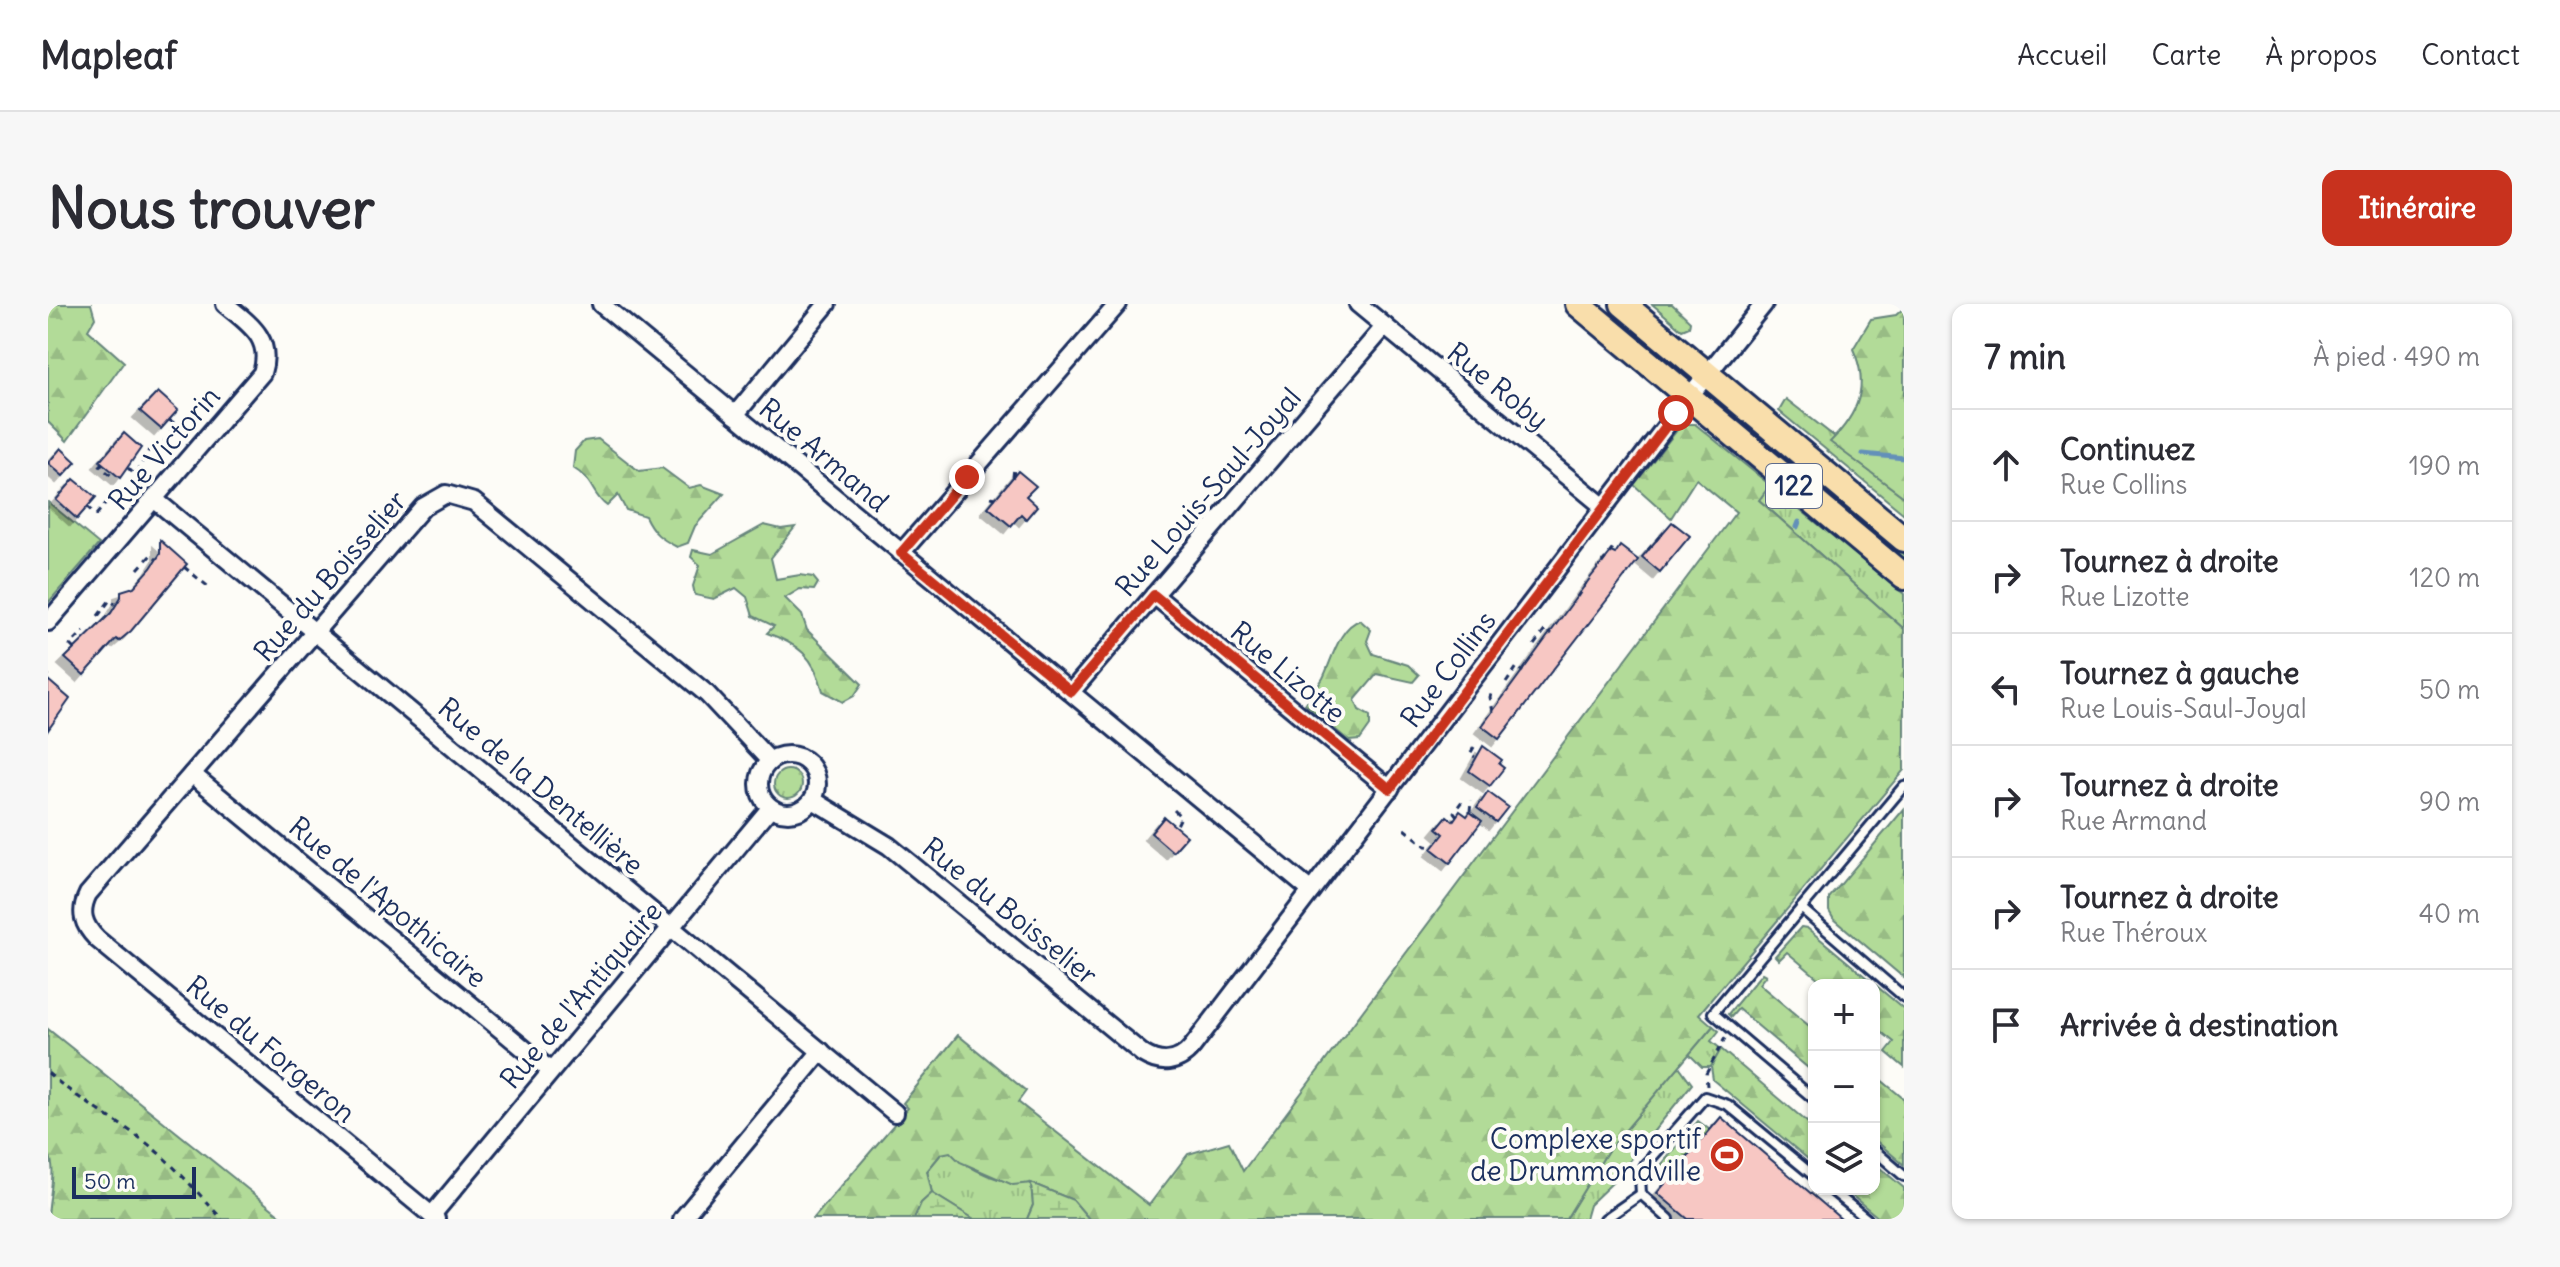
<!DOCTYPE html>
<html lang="fr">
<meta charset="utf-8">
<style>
body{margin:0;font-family:Delius,sans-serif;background:#f7f7f7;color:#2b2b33}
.controls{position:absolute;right:24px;bottom:24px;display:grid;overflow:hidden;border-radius:16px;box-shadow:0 2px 6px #0004}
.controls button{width:72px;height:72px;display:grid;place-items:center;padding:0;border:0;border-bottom:2px solid #e1e1e2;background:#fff;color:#2b2b33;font:40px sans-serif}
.scale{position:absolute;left:24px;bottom:20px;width:124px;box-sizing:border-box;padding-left:8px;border:4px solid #1b2f5e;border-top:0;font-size:22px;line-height:28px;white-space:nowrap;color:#1b2f5e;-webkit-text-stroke:6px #fdfcf7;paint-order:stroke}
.stop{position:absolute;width:24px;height:24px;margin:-18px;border:6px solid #c8321e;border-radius:50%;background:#fff}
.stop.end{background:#c8321e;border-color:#fff;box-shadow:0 2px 8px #0008}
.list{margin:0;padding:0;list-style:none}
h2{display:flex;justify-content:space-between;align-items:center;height:104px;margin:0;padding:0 32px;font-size:34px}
h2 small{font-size:26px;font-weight:400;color:#7c7c81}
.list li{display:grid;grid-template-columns:52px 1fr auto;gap:24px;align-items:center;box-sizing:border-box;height:112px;padding:0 32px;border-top:2px solid #e1e1e2}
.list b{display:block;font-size:30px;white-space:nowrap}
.list p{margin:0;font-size:26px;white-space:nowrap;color:#7c7c81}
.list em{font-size:26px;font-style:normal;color:#7c7c81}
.icon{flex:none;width:44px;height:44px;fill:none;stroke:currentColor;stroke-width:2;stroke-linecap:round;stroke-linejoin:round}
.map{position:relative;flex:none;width:1856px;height:915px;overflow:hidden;border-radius:16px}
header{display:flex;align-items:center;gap:48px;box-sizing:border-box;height:112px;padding:0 40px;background:#fff;border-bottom:2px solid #e1e1e2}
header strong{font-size:38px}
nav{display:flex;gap:44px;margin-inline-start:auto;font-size:28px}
.intro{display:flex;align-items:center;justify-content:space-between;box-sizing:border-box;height:192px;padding:0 48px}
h1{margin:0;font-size:56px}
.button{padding:20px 36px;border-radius:16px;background:#c8321e;color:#fff;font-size:28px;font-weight:700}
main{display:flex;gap:48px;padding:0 48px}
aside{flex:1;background:#fff;border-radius:16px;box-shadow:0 2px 6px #0004}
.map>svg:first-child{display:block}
.grass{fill:url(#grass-tufts);stroke:#66857b;stroke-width:2}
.forest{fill:url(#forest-firs);stroke:#66857b;stroke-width:2}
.wetland{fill:url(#wetland-marsh);stroke:#66857b;stroke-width:2}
.park{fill:#b2db98;stroke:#66857b;stroke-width:2}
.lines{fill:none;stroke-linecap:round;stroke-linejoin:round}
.stream{stroke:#6490b9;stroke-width:5}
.building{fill:#f7c7c3;stroke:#1b2f5e;stroke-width:2;filter:url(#shadow)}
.service-casing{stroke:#1b2f5e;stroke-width:14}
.minor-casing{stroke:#1b2f5e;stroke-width:22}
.primary-casing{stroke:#1b2f5e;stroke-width:30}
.path{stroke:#1b2f5e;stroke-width:3;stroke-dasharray:6 6;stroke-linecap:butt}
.service{stroke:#fdfcf7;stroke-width:8}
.minor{stroke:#fdfcf7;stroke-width:16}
.primary{stroke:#f9deab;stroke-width:24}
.route{stroke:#c8321e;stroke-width:10}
.labels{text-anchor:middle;stroke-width:8;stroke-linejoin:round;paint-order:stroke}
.shield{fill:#fdfcf7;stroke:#5f6c8c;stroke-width:2}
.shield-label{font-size:26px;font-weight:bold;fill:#1b2f5e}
.street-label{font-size:28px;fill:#1b2f5e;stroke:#fdfcf7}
.poi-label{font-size:28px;fill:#1b2f5e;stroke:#fdfcf7;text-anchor:end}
</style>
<header>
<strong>Mapleaf</strong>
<nav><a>Accueil</a><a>Carte</a><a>À propos</a><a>Contact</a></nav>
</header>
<div class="intro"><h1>Nous trouver</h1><a class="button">Itinéraire</a></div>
<main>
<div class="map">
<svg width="1856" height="915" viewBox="0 0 1856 915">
<defs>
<pattern id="grass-tufts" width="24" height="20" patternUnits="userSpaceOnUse" patternTransform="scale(2)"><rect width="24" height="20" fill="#b2db98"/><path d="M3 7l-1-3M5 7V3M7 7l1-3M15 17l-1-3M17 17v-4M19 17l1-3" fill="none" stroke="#98bc85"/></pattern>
<pattern id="forest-firs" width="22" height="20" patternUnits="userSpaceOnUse" patternTransform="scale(2)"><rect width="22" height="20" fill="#b2db98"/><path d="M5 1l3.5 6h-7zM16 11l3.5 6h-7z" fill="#98bc85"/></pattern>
<pattern id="wetland-marsh" width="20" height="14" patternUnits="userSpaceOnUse" patternTransform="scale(2)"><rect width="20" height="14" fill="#b2db98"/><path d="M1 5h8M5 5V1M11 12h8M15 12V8" fill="none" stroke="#98bc85"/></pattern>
<filter id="shadow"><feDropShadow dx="-7" dy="7" stdDeviation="0" flood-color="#0004"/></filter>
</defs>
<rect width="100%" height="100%" fill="#fdfcf7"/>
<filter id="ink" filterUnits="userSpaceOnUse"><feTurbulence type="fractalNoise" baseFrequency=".0125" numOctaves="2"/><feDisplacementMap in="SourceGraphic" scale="16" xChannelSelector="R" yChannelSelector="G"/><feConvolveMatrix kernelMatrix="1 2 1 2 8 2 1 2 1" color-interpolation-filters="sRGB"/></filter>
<g filter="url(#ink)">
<g class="grass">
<polygon points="1604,0 1624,0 1642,17 1641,23 1634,26"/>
<polygon points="1738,95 1787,133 1783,138 1856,193 1856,210 1731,107"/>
<polygon points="1722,181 1856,290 1856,325 1711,196"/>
<polygon points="1791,198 1856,247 1856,260 1788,204"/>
<circle cx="740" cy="480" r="14"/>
<polygon points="1665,722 1671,727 1663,737 1673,745 1663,763 1654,763 1641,750"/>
<polygon points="1631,762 1644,780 1564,879 1541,901 1537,915 1518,915 1559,848"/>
<polygon points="1650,817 1662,826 1620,876 1609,866"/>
<path d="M902,847C921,867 956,881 983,879L985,901L979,915H926L884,889L879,867L893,850Z"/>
</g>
<g class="forest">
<polygon points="0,0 43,0 47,14 40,26 76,58 19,137 0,118"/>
<path d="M1856,4V193L1782,138C1810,110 1822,82 1805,45L1823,15L1848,11Z"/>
<polygon points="1634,120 1647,120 1722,181 1711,196 1856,325 1856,466 1651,710 1665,722 1559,848 1518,915 1041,915 1025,896 983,879 965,881 912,858 902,848 893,850 879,867 884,889 873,899 866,915 765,915 860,804 855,799 910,731 978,787 970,798 1101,901 1140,850 1181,838 1195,867 1688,208 1648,175 1623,214 1586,181"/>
<path d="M550,135L591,167L614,164L641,184L653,181L676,190L647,222L640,239L629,243C613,235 605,229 597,212L578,206L570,191L559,202C543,190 546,176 525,164L527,147L536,137Z"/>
<path d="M716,221L733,225L747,223L723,254L728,275L752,271L765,273L770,279L766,286L752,285L737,294L754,311L759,326L814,380L806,392L795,398L775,387C766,352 750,340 719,329L726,322L705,312L699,293L688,284L666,295L647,291L645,282L652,261L643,253L645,246L664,250Z"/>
<path d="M1312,316L1323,326L1319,337L1325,350L1360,361L1371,371L1365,378L1329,370L1307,396L1311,406L1322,412V422L1312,436L1301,437L1257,400C1262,392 1270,383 1275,374C1284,356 1291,323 1312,316Z"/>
<polygon points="1856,505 1856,674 1785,614 1781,607 1781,594"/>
<polygon points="1753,623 1759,624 1856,705 1856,763 1838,748 1846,738 1826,722 1826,681 1778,681 1739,648 1731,656 1727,652"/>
<polygon points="1714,669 1718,671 1711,680 1766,726 1766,769 1690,705 1683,713 1680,710"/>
<path d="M0,725L237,915H0C0,896 10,862 0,849Z"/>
<polygon points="1673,745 1766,824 1766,860 1665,776 1663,763"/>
<polygon points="1826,770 1856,795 1856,861 1826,835"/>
<polygon points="1826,859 1856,884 1856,915 1832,915 1796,885 1826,885"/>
</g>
<g class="wetland">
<polygon points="983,879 1025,896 1041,915 979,915 985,901"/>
<polygon points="884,889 926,915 866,915 873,899"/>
</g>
<polygon class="park" points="0,198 51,240 0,299"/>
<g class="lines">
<g class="stream">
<polyline points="1815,150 1856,154"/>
<polyline points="1749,223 1751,218"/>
</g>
</g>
<g class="building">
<polygon points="110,88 130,106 113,125 92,107"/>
<polygon points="76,129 93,144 72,174 52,157"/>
<polygon points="13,144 28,158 15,172 0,159"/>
<polygon points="970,167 988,182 978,192 989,202 978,215 973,210 963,222 940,203"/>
<polygon points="26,175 48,193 29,215 8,196"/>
<polygon points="1624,218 1642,232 1612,268 1594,253"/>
<polygon points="112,236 139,260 83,327 71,337 68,335 36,371 17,354 63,309 73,293 73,287 86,283 103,264 112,250"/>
<polygon points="1572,242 1590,256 1451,435 1434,422 1543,273 1563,248 1567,250"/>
<polygon points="0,376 22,395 0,426"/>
<polygon points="1435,442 1454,456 1451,460 1456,464 1442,482 1421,467"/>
<polygon points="1440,488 1460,503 1448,518 1429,504"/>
<polygon points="1412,507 1419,512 1422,508 1434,517 1402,559 1384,545 1396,530 1389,524 1399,512 1405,517"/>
<polygon points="1116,513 1139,532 1125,548 1103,529"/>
<polygon points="1673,813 1793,915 1640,915 1609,889"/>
</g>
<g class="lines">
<g class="service-casing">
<g id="service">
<polyline points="1753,604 1856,693"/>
<polyline points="1766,795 1665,709 1856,482"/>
<polyline points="1826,846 1856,872"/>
<polyline points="1782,885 1819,915"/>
<polyline points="1557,915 1593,890"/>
<polyline points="1621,915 1593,890 1592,872 1597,861 1657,793 1680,801 1766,872"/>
</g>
</g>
<g class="minor-casing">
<g id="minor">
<polyline points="553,0 1263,587"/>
<polyline points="1310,0 1556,203"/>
<polyline points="687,111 779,0"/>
<polyline points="106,195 847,809"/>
<polyline points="853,249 1070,0"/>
<polyline points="1106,291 1342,485"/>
<path d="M0,318L214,69C225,34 201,20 177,0"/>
<polyline points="1023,388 1337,22"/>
<circle cx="740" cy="480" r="29"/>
<polyline points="144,470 503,767"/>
<path d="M765,496L841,542L1095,750C1113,761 1130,760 1144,743L1628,109L1716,0"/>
<polyline points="384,911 722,504"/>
<path d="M388,915L49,635C35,621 31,608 40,590L375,203L398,190L426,198L659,390L722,457"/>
<polyline points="634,915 773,747"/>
</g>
</g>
<g class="primary-casing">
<g id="primary">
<polyline points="1530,0 1856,273"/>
<polyline points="1575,0 1856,235"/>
</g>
</g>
<g class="path">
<polyline points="116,138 128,120 121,116"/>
<polyline points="55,159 52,162 66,174"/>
<polyline points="80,164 87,171 101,146"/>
<polyline points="965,173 966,164"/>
<polyline points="943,193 948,194"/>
<polyline points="39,203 48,211 60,197"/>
<polyline points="1600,246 1614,229"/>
<polyline points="1554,259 1566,243"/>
<polyline points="136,263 162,284"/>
<polyline points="90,265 103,251 108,255"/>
<polyline points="1529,293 1538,279"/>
<polyline points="50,312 62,296 67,300"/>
<polyline points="1486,341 1498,325 1504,330"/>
<polyline points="26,345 22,341 36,327"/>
<polyline points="0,372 0,370"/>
<polyline points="1458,379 1469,363 1475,368"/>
<polyline points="1445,408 1442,393 1445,386"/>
<polyline points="1426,443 1422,450 1427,453"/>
<polyline points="1126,506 1133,513 1128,523"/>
<polyline points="1422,508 1423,496"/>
<polyline points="1409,512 1406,508 1417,493"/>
<polyline points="1357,525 1378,542 1386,543"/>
<path d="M0,769C27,793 56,809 85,829C119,852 147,886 174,915"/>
<polyline points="1659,782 1658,770 1677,734"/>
</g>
<use href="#service" class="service"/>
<use href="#minor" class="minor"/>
<use href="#primary" class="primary"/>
</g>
</g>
<g class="lines" filter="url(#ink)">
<polyline class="route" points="919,173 853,249 1023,388 1106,291 1342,485 1628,109"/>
</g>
<defs>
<g id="stadium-disc" transform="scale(1.8)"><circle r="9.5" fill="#c8321e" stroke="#fdfcf7"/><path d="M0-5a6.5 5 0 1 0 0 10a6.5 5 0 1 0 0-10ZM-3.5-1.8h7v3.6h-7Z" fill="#fff"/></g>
</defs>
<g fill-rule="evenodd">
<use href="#stadium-disc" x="1679" y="851"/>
</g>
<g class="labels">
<rect class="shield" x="1718" y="160" width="56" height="44" rx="6"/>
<g class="shield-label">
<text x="1746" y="191">122</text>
</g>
<g class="street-label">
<text transform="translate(1450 82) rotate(39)" y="10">Rue Roby</text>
<text transform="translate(116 144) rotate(-49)" y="10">Rue Victorin</text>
<text transform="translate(776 151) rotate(40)" y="10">Rue Armand</text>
<text transform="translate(1160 188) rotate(-49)" y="10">Rue Louis-Saul-Joyal</text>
<text transform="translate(282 272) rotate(-49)" y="10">Rue du Boisselier</text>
<text transform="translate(1400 365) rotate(-53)" y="10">Rue Collins</text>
<text transform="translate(1240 368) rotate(40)" y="10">Rue Lizotte</text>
<text transform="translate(493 482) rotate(40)" y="10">Rue de la Dentellière</text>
<text transform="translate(340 598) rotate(40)" y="10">Rue de l'Apothicaire</text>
<text transform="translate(962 607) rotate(39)" y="10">Rue du Boisselier</text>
<text transform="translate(533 691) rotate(-50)" y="10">Rue de l'Antiquaire</text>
<text transform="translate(223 745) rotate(40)" y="10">Rue du Forgeron</text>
</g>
<g class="poi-label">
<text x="1653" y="845">Complexe sportif<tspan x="1653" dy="32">de Drummondville</tspan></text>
</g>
</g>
</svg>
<div class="controls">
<button>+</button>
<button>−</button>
<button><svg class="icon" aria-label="layers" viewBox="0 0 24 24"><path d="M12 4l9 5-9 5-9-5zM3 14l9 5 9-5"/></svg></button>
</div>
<div class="scale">50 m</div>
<div class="stop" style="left:1628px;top:109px"></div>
<div class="stop end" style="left:919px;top:173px"></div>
</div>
<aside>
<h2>7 min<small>À pied · 490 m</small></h2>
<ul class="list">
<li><svg class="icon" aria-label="ahead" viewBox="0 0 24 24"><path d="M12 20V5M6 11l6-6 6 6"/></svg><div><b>Continuez</b><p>Rue Collins</p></div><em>190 m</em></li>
<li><svg class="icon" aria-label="right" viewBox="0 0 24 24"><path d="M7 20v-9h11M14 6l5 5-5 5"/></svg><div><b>Tournez à droite</b><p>Rue Lizotte</p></div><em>120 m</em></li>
<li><svg class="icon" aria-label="left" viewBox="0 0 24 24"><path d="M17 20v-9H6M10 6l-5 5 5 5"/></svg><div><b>Tournez à gauche</b><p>Rue Louis-Saul-Joyal</p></div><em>50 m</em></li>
<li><svg class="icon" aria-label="right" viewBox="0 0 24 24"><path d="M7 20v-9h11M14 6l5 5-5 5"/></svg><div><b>Tournez à droite</b><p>Rue Armand</p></div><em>90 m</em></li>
<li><svg class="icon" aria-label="right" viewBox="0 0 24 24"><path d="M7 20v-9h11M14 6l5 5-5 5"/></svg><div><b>Tournez à droite</b><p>Rue Théroux</p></div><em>40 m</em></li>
<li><svg class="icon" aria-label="arrive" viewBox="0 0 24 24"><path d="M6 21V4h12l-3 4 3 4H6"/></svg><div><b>Arrivée à destination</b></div></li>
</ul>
</aside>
</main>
